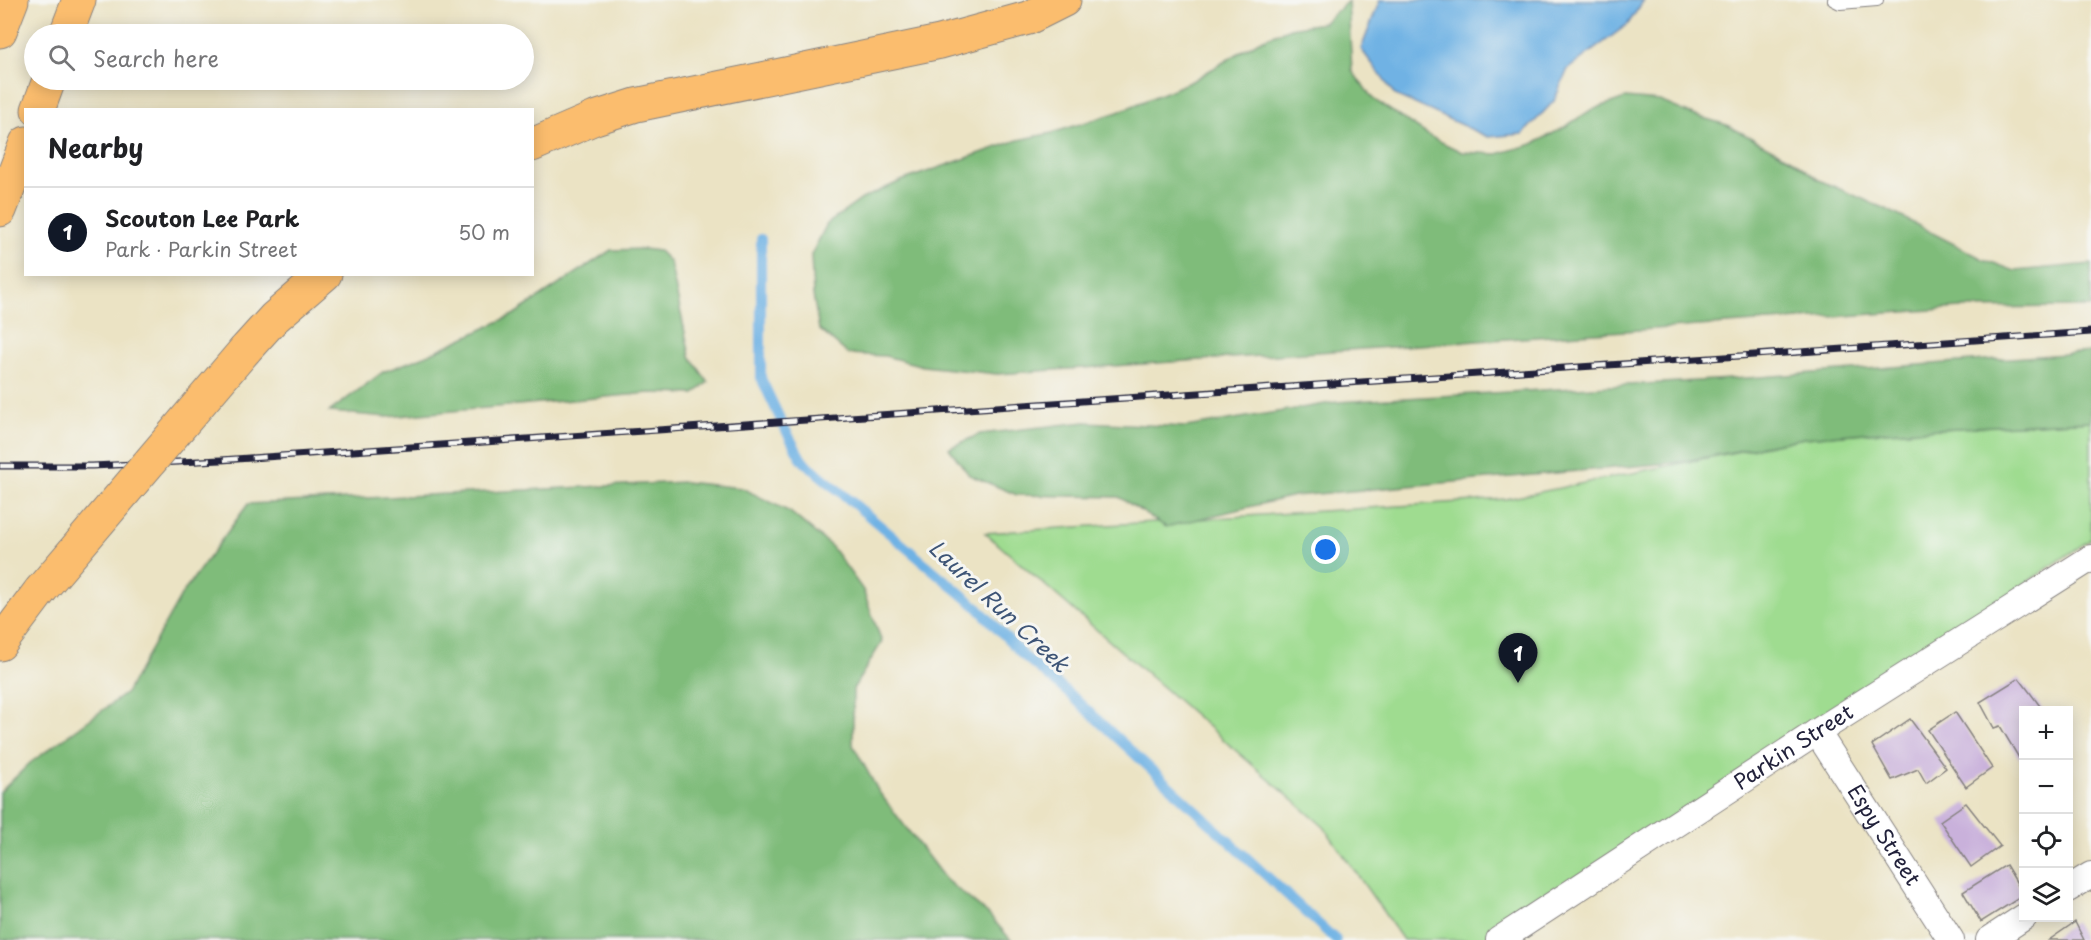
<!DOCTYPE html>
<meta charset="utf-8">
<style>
body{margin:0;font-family:"Playpen Sans",sans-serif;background:#f6f6f6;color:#202124}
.controls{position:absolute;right:18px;bottom:18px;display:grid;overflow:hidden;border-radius:0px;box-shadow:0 3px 15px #0003}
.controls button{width:54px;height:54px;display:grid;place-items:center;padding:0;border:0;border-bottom:2px solid #e0e0e0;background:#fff;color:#202124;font:30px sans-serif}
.you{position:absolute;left:1326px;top:550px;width:21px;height:21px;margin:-15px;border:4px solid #fff;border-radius:50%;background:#1a73e8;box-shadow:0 0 0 9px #1a73e833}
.badge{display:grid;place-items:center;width:39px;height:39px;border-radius:50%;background:#111827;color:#fff;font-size:20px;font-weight:700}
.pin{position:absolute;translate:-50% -50px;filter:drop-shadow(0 2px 3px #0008)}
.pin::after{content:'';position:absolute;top:32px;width:21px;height:18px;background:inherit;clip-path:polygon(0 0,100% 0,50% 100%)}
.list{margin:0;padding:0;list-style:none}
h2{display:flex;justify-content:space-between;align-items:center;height:78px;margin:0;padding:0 24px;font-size:26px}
h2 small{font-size:20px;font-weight:400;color:#757577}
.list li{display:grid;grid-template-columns:39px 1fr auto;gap:18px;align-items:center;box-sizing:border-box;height:90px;padding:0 24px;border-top:2px solid #e0e0e0}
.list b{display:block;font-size:22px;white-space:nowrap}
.list p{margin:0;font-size:20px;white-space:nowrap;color:#757577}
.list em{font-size:20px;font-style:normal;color:#757577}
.icon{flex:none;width:33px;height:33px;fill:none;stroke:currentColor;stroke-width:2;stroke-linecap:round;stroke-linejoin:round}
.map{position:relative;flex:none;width:2091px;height:940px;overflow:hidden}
.search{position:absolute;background:#fff;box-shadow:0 3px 15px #0003;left:24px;top:24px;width:510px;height:66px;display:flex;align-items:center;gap:15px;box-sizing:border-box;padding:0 21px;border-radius:33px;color:#757577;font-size:22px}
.panel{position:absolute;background:#fff;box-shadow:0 3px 15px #0003;left:24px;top:108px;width:510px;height:168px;border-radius:0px}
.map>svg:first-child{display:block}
.green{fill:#9fdc90;stroke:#607f66;stroke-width:1.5}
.forest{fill:#7fbc7a;stroke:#506f5a;stroke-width:1.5}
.water{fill:#70b2e4;stroke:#496a90;stroke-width:1.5}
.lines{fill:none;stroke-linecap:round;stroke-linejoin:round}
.stream{stroke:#70b2e4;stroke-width:10}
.building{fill:#c9b1db}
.lane-casing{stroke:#868280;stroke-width:14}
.street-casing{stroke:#868280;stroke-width:28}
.highway-casing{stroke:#868280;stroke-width:35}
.lane{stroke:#fff;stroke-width:12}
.street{stroke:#fff;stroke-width:26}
.highway{stroke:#fbbd6e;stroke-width:33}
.rail-casing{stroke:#22223b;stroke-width:7}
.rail{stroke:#f6f6f2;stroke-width:4.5;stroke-dasharray:14;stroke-linecap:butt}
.highway-bridge-casing{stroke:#868280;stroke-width:35;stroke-linecap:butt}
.highway-bridge{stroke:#fbbd6e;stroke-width:33}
.labels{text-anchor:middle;stroke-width:6;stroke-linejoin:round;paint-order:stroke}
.street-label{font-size:21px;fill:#22223b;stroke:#f6f6f2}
.water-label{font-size:22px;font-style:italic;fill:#3d5476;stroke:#f6f6f2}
</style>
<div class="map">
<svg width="2091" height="940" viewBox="0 0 2091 940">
<rect width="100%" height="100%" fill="#f6f6f2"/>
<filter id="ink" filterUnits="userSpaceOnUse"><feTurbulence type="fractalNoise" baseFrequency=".0167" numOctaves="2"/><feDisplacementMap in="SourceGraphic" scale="12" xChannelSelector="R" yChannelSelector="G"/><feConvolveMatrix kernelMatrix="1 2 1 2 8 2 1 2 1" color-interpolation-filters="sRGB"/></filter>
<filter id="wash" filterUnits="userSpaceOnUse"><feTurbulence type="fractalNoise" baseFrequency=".008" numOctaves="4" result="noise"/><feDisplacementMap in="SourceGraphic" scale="24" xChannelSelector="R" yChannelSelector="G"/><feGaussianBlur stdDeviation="1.35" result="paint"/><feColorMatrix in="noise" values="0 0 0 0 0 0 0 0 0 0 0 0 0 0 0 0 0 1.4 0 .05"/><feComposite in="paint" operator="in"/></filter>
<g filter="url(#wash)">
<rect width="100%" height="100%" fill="#ebe3c4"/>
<polygon class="green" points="2091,421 2091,539 1497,940 1403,940 1324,827 985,533 1506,499 1804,438 1865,433"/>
<g class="forest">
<polygon points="1348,1 1352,71 1373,99 1431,137 1462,152 1497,154 1533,144 1563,128 1591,110 1625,98 1660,101 1693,115 1727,125 1791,159 1819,180 1888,210 1983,259 2015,271 2091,264 2091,307 1961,308 997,374 923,366 885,356 848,354 819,329 813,295 811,255 827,224 862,199 901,181 1018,140 1052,133 1118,112 1192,81 1259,41 1290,28 1323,23"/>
<polygon points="643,249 659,251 670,262 690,356 708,382 694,394 650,393 387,417 329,412 383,372 425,356 513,315 611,250"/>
<polygon points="2091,352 2091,421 1865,433 1804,438 1682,462 1294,496 1166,527 1119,497 1017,495 969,475 949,448 980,434 1085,422 1186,427 1337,402 1748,378"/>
<polygon points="684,482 742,488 790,512 832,547 863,590 882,642 853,689 853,745 879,792 945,879 989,915 1011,940 0,940 0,792 30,763 126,693 182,594 248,504"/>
</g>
<polygon class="water" points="1380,0 1644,0 1628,24 1568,69 1554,101 1523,134 1488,137 1395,95 1361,49"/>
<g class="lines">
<polyline class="stream" points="761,239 761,378 784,427 802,460 978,608 1024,656 1074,698 1336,940"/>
</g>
<g id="blocks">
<g class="building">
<polygon points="2019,678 2043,710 2024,710 2024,755 2019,758 2000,726 1994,728 1980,702"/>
<polygon points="1955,712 1992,768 1966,787 1928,730"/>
<polygon points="1910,719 1946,768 1926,783 1918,769 1892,780 1872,745"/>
<polygon points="1966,803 2000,846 1971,867 1940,821"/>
<polygon points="2006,865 2024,895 1981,922 1963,892"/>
<polygon points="2075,922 2084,940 2049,940"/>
</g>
</g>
</g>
<g filter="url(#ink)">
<use href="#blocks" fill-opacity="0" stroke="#868280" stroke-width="1.5"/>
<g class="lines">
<g class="lane-casing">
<polyline id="lane" points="1834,0 1840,3 1877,0"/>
</g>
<g class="street-casing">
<g id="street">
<path id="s1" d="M1817,732L1951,940"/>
<polyline points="2068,889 2091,875"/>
<path id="s2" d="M1499,940L1817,732L2091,558"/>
<polyline points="1989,940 2024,917"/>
</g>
</g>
<g class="highway-casing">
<g id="highway">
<polyline points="0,31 12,0"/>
<polyline points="66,34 79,0"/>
<polyline points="38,110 49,80"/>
<polyline points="532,145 595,118 636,105 940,42 1028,18 1064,0"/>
<polyline points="0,210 26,143"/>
<polyline points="245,350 274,318 325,274"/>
<polyline points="0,644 40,591"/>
</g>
</g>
<use href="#lane" class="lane"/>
<use href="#street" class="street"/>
<use href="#highway" class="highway"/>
<g class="rail-casing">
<polyline id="rail" points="0,466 92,466 221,460 2091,332"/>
</g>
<use href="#rail" class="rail"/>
<g class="highway-bridge-casing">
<polyline id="highway-bridge" points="40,591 245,350"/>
</g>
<use href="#highway-bridge" class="highway-bridge"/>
</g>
</g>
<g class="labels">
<g class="street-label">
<text dy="7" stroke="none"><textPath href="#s2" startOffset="352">Parkin Street</textPath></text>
<text dy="7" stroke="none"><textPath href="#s1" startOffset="123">Espy Street</textPath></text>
</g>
<g class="water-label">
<text transform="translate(999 606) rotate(43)" y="8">Laurel Run Creek</text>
</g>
</g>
</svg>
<div class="controls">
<button>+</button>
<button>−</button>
<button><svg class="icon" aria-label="locate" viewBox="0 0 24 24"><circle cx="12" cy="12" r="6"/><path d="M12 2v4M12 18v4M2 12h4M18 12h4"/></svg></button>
<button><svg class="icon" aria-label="layers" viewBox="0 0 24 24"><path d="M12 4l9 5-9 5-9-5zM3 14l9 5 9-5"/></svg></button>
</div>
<div class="you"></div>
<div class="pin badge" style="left:1518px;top:683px">1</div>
<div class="search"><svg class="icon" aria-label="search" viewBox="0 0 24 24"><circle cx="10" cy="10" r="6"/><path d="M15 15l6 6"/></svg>Search here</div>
<section class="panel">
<h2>Nearby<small></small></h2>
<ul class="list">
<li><span class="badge">1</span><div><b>Scouton Lee Park</b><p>Park · Parkin Street</p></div><em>50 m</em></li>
</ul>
</section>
</div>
